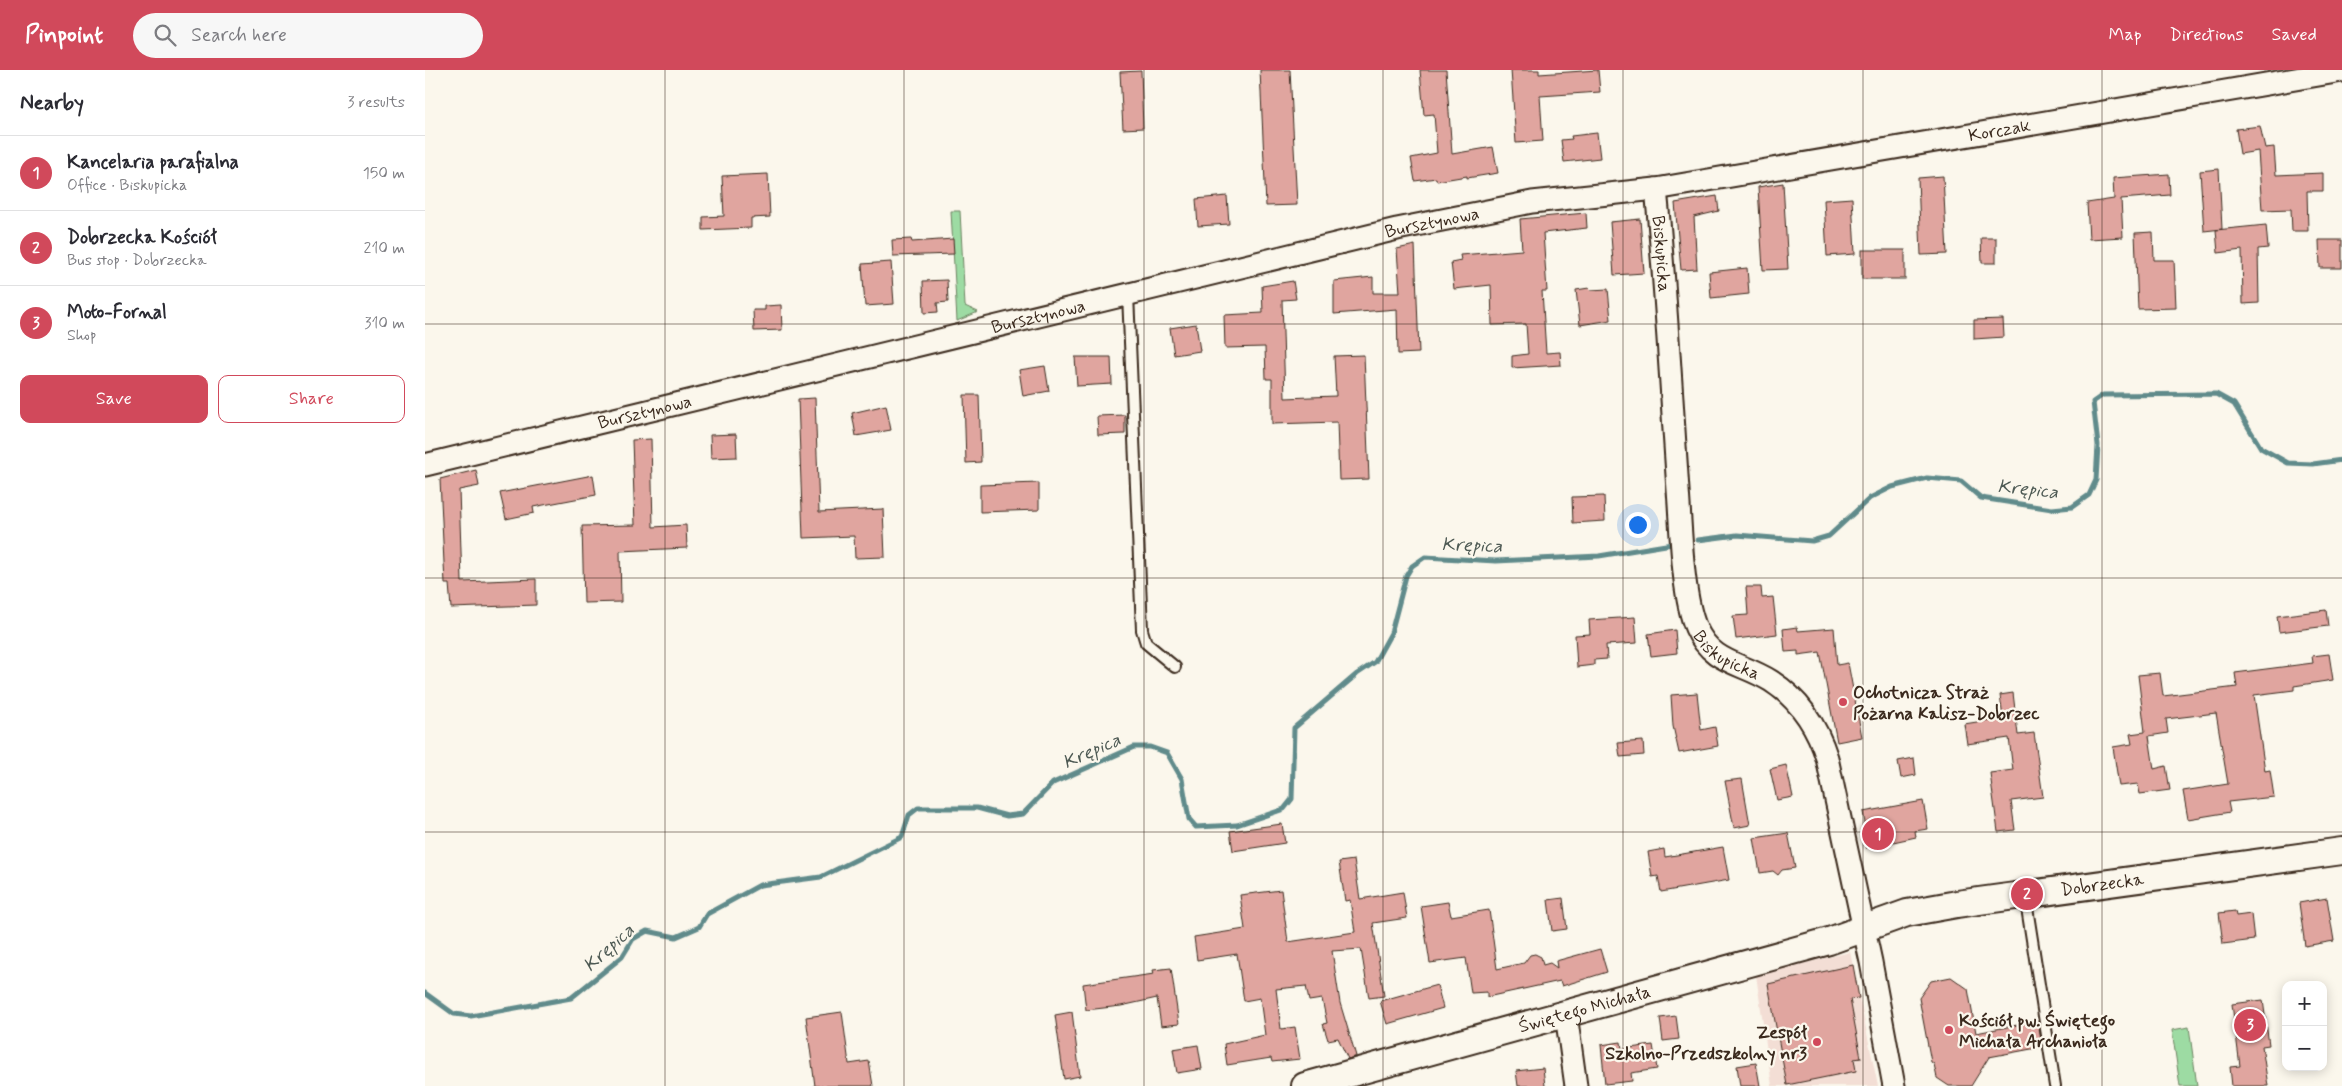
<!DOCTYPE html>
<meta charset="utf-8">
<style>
body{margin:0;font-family:Mynerve,sans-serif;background:#f7f7f7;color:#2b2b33}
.controls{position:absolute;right:15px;bottom:15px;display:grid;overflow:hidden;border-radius:10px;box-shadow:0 2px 12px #0003}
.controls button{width:45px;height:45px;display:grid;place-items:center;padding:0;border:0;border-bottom:1px solid #e1e1e2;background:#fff;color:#2b2b33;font:25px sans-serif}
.you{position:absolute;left:1212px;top:454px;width:18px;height:18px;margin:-12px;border:4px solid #fff;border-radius:50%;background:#1a73e8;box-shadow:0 0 0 8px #1a73e833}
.badge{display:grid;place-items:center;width:32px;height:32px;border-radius:50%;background:#d1495b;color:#fff;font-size:16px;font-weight:700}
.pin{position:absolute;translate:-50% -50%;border:2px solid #fff;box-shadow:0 1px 5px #0006}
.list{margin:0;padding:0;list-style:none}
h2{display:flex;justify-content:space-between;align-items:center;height:65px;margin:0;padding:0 20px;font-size:21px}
h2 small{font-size:16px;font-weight:400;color:#7c7c81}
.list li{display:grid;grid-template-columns:32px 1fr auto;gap:15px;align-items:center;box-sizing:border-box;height:75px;padding:0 20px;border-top:1px solid #e1e1e2}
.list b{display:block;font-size:19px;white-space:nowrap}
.list p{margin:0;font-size:16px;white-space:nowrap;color:#7c7c81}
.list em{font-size:16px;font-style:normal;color:#7c7c81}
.actions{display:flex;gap:10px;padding:15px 20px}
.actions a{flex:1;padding:11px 0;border:1px solid #d1495b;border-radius:10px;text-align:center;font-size:18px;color:#d1495b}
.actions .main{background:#d1495b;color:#fff}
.icon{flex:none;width:28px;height:28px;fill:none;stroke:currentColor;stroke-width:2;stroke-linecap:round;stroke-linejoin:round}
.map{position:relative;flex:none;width:1917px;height:1016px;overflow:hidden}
header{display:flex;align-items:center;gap:30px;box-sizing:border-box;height:70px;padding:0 25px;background:#d1495b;color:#fff}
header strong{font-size:24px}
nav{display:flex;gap:28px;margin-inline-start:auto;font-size:18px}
.search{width:350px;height:45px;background:#f7f7f7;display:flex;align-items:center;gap:12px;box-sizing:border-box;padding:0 18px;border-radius:28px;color:#7c7c81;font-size:19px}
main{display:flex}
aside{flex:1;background:#fff}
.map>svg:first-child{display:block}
.built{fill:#f3ded5}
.green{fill:#9ddba3;stroke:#6c8260}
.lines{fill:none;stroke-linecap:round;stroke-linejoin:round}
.stream{stroke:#618b8b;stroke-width:5}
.building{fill:#e0a59f;stroke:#3b2a1e}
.service-casing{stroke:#3b2a1e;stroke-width:14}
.minor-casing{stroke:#3b2a1e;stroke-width:25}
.tertiary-casing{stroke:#3b2a1e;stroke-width:30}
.service{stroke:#fbf7ec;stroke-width:10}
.minor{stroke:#fbf7ec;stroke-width:21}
.tertiary{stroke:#fbf7ec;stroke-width:26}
.grid{fill:none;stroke:#3b2a1e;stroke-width:1;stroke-opacity:0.55}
.poi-dot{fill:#d1495b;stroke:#fbf7ec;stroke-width:2}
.labels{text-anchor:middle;stroke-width:4.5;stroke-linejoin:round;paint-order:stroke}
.street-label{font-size:18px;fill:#3b2a1e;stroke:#fbf7ec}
.poi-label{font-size:18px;font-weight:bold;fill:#3b2a1e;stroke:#fbf7ec;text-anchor:start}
.water-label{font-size:19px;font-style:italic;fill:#4e5a54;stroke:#fbf7ec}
</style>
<header>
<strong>Pinpoint</strong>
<div class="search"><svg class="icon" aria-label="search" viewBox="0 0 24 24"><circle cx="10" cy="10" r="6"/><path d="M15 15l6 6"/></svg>Search here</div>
<nav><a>Map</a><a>Directions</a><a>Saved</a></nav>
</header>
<main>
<aside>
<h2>Nearby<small>3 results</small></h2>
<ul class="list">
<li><span class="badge">1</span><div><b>Kancelaria parafialna</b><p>Office · Biskupicka</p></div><em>150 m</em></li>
<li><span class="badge">2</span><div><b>Dobrzecka Kościół</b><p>Bus stop · Dobrzecka</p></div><em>210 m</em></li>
<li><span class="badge">3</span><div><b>Moto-Fornal</b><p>Shop</p></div><em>310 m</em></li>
</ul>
<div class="actions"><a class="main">Save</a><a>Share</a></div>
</aside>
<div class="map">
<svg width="1917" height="1016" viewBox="0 0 1917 1016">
<rect width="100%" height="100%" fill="#fbf7ec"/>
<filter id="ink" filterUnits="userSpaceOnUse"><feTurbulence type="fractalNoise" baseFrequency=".02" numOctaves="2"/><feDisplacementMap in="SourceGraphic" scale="10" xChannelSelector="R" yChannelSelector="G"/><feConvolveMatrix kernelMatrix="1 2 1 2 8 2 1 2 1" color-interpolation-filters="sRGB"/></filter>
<g filter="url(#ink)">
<polygon class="built" points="1425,882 1453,1016 1347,1016 1331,905"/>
<g class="green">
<polygon points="526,141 535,141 540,236 553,242 532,251"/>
<polygon points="1764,957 1772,1016 1755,1016 1747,960"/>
</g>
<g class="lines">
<g class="stream">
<polyline points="1273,470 1312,465 1387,471 1404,466 1445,428 1467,417 1502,408 1536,411 1556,428 1627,439 1647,437 1664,425 1671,410 1673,375 1668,332 1678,325 1791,324 1809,334 1836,378 1863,393 1888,394 1917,390"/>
<polyline points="0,923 29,944 46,946 146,928 197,887 208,869 222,861 251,867 274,857 282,844 335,815 396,807 477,767 484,745 493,738 552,738 582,746 598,744 628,713 709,677 725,677 742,683 757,709 764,749 771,757 812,755 859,739 867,729 869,658 932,604 950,592 966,563 981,506 987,496 1000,487 1071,491 1174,486 1247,474"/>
</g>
</g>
<g class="building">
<polygon points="835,0 865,0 872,135 841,136"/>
<polygon points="995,0 1021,0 1027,84 1068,77 1073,103 1042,108 1042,106 1012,111 1011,108 990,111 986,88 1012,83 1009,44 999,45"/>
<polygon points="1086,0 1114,0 1114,4 1173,0 1175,22 1115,26 1118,71 1091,73"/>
<polygon points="716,1 718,58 698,59 695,2"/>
<polygon points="1835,56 1840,78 1849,77 1851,105 1898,103 1898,121 1882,121 1883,161 1867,161 1866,139 1837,140 1833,81 1815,84 1811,59"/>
<polygon points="1172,63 1175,88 1139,92 1136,70 1147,69 1146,66"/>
<polygon points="1794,99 1797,159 1779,161 1775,101"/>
<polygon points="343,104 345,147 326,148 326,158 278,160 278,147 299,146 297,106"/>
<polygon points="1744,104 1745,125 1696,129 1698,167 1664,169 1662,133 1689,129 1688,108"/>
<polygon points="1518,106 1522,184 1496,185 1493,108"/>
<polygon points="1358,113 1363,199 1338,200 1333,117"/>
<polygon points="802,126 804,154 773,156 771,129"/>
<polygon points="1292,126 1294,141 1269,147 1272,199 1256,200 1250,133"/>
<polygon points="1427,128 1430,184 1402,186 1399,130"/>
<polygon points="1161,143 1162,158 1118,163 1122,221 1117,221 1121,283 1135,282 1136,295 1087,298 1087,286 1103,284 1101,254 1067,255 1066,215 1029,219 1026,192 1036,190 1035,185 1097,180 1095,149"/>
<polygon points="1215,149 1219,203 1189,205 1185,152"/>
<polygon points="1841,155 1843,178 1833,179 1834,233 1818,234 1817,180 1793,183 1791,160"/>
<polygon points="1728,162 1729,190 1749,190 1751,238 1713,239 1710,163"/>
<polygon points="1556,168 1571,168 1571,193 1557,193"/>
<polygon points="486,169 487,172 528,169 529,184 468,186 467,170"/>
<polygon points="1894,170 1917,170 1917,198 1895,198"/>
<polygon points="990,175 994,283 973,284 972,239 909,244 909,211 948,207 948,223 975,223 972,179"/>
<rect x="1437" y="180" width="43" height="29"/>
<polygon points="466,192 469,234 440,236 437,194"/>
<polygon points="1322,198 1324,224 1286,228 1284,202"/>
<polygon points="522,210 523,232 512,233 513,242 499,243 498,211"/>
<polygon points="868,211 871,229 857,230 860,328 911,326 909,286 939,285 944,409 914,410 912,352 847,354 847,309 841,309 840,277 800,278 799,245 838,243 837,216"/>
<polygon points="1164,218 1165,220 1183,219 1186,250 1155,255 1151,220"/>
<polygon points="356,235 357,260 329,261 328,240 340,240 340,236"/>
<polygon points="1578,249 1579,267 1549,269 1549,250"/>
<polygon points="771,254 775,281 749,285 745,258"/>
<polygon points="650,287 686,287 687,314 652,316"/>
<polygon points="620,296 624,321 598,326 594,300"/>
<polygon points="539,325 554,325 556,392 541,393"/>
<polygon points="390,328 394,442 458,439 460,487 430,488 429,466 378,468 373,329"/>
<polygon points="461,335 466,360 431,366 427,343"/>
<polygon points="700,345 700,364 673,365 672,346"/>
<polygon points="311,364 312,387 286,388 285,365"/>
<polygon points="226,369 228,457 261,455 262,478 195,481 196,532 159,533 157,456 210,455 207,370"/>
<polygon points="51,400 54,416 34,420 37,512 111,509 111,535 26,538 24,514 20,514 15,409"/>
<polygon points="168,405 171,425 108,437 109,443 81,449 75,423"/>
<polygon points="614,413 614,440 555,442 555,415"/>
<polygon points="1179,426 1180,451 1148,453 1147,427"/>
<polygon points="1321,517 1336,517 1337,528 1348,527 1352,564 1311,569 1308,546 1323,545"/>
<polygon points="1901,540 1903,556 1854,562 1852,546"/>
<polygon points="1210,547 1212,573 1181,575 1182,589 1169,590 1169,595 1152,597 1150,565 1165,564 1164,550"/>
<polygon points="1372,557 1373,561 1409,558 1412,595 1423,593 1437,667 1412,672 1395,582 1373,585 1373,581 1360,582 1358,559"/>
<polygon points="1250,560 1252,583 1226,586 1223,564"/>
<polygon points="1904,584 1908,610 1869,616 1869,620 1829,625 1840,701 1845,700 1849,727 1803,732 1805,742 1763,749 1758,721 1803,714 1791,643 1741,649 1743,663 1724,666 1729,699 1741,696 1745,720 1715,724 1713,714 1694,716 1688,677 1707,674 1705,664 1720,662 1713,605 1735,603 1738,626 1812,617 1810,603 1888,593 1887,586"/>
<polygon points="1272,623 1276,660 1290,657 1293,676 1254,683 1248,656 1246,625"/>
<polygon points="1588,623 1593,665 1609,663 1618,727 1586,731 1590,760 1573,762 1565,703 1588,700 1584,668 1542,674 1539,654 1578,648 1575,625"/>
<polygon points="1218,671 1219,685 1195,687 1193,673"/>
<polygon points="1489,688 1491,705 1476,708 1473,691"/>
<polygon points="1361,695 1368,727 1352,730 1345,699"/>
<polygon points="1317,709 1325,755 1309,758 1300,711"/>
<polygon points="1498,731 1503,759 1490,761 1491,767 1441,778 1439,765 1442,764 1438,742"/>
<polygon points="857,754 860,773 808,781 805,761"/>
<polygon points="1363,763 1370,798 1357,800 1353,805 1348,801 1335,803 1329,768"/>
<polygon points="1298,777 1304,810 1236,822 1233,806 1227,807 1223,782 1239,779 1240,787"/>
<polygon points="929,790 935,829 978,822 982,848 948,853 959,926 944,928 936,879 907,881 915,933 931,986 923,989 913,968 903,970 898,954 902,953 897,929 884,931 881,916 851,919 856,959 870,957 875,989 847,992 846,988 802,995 799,974 840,965 835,928 819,931 812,884 772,890 769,867 820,859 815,825 856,820 863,872 930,862 925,830 920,831 914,792"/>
<polygon points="1138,828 1142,859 1127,861 1123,830"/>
<polygon points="1902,828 1909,871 1880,876 1874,833"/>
<polygon points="1023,832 1026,846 1064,840 1072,899 1099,893 1105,885 1110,884 1116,887 1118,895 1125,893 1132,898 1131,891 1175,879 1182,902 1137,916 1135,911 1062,927 1062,922 1046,923 1041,888 1005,893 996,836"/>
<polygon points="1810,841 1811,846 1826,844 1829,870 1798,874 1794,843"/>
<polygon points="1428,895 1434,928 1425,929 1436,988 1429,989 1431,1001 1362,1015 1343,914"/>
<polygon points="746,898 754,954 736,956 732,928 696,936 661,940 658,914 729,904 728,900"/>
<polygon points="1526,907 1543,919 1551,963 1613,951 1617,977 1564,987 1546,1016 1524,1016 1512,1008 1509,994 1506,992 1494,928 1506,911"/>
<polygon points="1012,915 1018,938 962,954 955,931"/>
<polygon points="1838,930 1844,975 1837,976 1843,1016 1807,1016 1805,997 1815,996 1807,934"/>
<polygon points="417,942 424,994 444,991 448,1016 390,1016 381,947"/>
<polygon points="647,942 655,1006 639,1009 630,945"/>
<polygon points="1251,946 1254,969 1238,971 1235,948"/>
<polygon points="1196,972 1197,979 1228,975 1232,999 1206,1003 1207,1011 1180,1014 1176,975"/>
<polygon points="773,975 777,999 752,1003 748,979"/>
<polygon points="1331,993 1335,1016 1315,1016 1312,996"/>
<polygon points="1118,998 1120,1016 1093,1016 1091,1001"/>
</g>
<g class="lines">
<g class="service-casing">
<g id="service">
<polyline points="703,224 717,560 721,573 750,597"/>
<polyline points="1600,825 1630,1016"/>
</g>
</g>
<g class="minor-casing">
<g id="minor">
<path id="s1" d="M1231,119C1241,219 1246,320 1253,420C1256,457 1257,526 1271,558C1287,594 1316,592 1346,611C1374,629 1392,656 1402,688L1446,892L1469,1016"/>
<path id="s2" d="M0,395L972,159L1107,132L1231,119L1917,1"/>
<polyline points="1141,944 1151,1016"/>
</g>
</g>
<g class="tertiary-casing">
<g id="tertiary">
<path id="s3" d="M880,1016L1404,871L1482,843L1532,834L1917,781"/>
</g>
</g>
<use href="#service" class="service"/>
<use href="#minor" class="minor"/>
<use href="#tertiary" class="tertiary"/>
</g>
</g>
<path class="grid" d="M240,0V1016M479,0V1016M719,0V1016M958,0V1016M1198,0V1016M1438,0V1016M1677,0V1016M0,254H1917M0,508H1917M0,762H1917"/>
<g class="poi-dot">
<circle cx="1418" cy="632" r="5"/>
<circle cx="1524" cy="960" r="5"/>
<circle cx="1392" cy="972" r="5"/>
</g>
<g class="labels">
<g class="street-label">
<text dy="6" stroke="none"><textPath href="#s2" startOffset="1611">Korczak</textPath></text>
<text dy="6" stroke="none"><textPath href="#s2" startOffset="1036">Bursztynowa</textPath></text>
<text dy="6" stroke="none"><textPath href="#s1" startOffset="65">Biskupicka</textPath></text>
<text dy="6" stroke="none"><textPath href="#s2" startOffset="631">Bursztynowa</textPath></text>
<text dy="6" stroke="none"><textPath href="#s2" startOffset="226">Bursztynowa</textPath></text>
<text dy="6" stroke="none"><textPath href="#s1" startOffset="484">Biskupicka</textPath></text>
<text dy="6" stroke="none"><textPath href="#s3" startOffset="824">Dobrzecka</textPath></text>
<text dy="6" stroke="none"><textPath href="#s3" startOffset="290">Świętego Michała</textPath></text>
</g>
<g class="poi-label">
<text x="1428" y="628">Ochotnicza Straż<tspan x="1428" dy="21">Pożarna Kalisz-Dobrzec</tspan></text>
<text x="1534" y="956">Kościół pw. Świętego<tspan x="1534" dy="21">Michała Archanioła</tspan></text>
<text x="1382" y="968" text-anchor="end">Zespół<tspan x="1382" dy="21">Szkolno-Przedszkolny nr3</tspan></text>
</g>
<g class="water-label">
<text transform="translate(1603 418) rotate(6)" y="7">Krępica</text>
<text transform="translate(1047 474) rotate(2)" y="7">Krępica</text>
<text transform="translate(666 680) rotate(-24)" y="7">Krępica</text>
<text transform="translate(183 877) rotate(-42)" y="7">Krępica</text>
</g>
</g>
</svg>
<div class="controls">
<button>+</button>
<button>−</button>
</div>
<div class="you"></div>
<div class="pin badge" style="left:1453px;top:764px">1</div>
<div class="pin badge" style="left:1602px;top:824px">2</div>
<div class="pin badge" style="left:1825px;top:955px">3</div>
</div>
</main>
